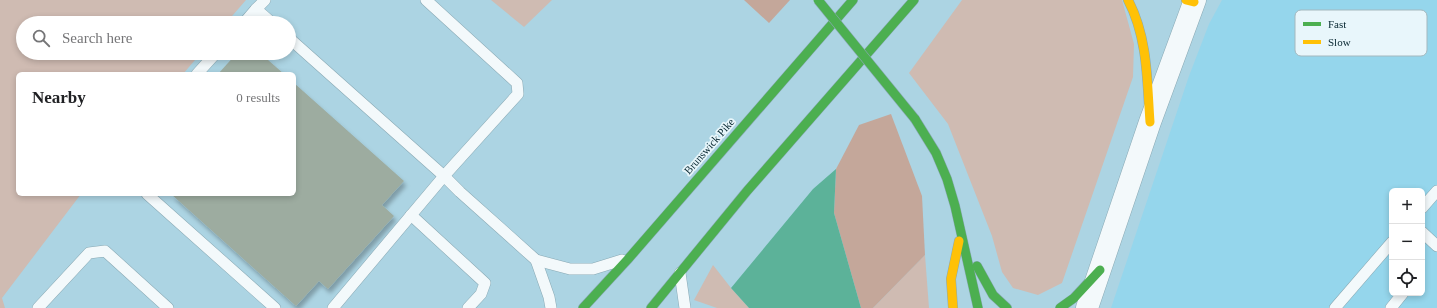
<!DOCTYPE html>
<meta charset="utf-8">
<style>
body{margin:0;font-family:"Times New Roman",serif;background:#f6f6f6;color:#202124}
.controls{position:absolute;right:12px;bottom:12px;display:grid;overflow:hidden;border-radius:6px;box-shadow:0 2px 6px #0003}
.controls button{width:36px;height:36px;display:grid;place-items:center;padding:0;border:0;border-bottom:1px solid #e0e0e0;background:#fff;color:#202124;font:20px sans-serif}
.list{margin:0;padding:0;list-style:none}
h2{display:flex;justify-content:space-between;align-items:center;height:52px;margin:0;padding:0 16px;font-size:17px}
h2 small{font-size:13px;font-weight:400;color:#757577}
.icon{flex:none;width:22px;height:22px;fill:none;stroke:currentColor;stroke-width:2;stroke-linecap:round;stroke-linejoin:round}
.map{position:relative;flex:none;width:1437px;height:308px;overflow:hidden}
.search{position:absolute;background:#fff;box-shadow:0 2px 6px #0003;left:16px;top:16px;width:280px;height:44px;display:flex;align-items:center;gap:10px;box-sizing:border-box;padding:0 14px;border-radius:22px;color:#757577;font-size:15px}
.panel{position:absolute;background:#fff;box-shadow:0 2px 6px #0003;left:16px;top:72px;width:280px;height:124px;border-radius:6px}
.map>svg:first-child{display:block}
.built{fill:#95d6ec;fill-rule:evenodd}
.green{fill:#cfbbb2}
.forest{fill:#c4a79a}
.water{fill:#5cb299}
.building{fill:#9daca0;filter:url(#shadow)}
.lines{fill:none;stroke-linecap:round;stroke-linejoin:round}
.lane-casing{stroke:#89a9b4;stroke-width:12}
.street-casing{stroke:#89a9b4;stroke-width:23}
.fast-casing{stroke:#89a9b4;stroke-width:10}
.slow-casing{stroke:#89a9b4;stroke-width:10}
.lane{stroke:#f3f9fb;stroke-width:11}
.street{stroke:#f3f9fb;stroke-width:22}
.fast{stroke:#4caf50;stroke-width:9}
.slow{stroke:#ffc107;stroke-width:9}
.fast-bridge-casing{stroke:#89a9b4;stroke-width:10;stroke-linecap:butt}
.fast-bridge{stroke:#4caf50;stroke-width:9}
.labels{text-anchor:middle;stroke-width:3.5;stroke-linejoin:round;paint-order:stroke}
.street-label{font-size:11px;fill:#062630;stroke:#e8f6fb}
.key{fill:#e8f6fb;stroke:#a4b8be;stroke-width:1}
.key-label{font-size:11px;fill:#062630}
</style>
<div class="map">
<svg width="1437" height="308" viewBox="0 0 1437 308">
<defs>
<filter id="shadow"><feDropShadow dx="2.5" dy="4.5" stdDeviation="2" flood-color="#0004"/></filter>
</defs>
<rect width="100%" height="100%" fill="#acd4e3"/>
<path class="built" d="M1222,0H1437V308H1111L1189,76L1209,24ZM1392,191H1422V293H1392Z"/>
<g class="green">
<polygon points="0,0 246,0 226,23 23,23 23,53 201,53 183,74 18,74 18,194 81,194 2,298 5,308 0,308"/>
<polygon points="491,0 552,0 524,27"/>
<polygon points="962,0 1122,0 1134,44 1133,77 1062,283 1038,295 1013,288 1002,272 992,236 948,124 909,73"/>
<polygon points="925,255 929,308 873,308"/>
<polygon points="713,265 731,288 749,308 717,308 694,300"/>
</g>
<g class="forest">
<polygon points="744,0 790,0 769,23"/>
<polygon points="891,114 922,196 925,255 873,308 861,308 834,213 836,169 859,125"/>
</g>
<polygon class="water" points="836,169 834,213 861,308 749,308 731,288 813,189"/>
<g class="building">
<polygon points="237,53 260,53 284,74 218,74"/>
<polygon points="294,83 404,181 382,205 394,216 328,289 319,281 296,306 171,194 294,194"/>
</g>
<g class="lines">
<g class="lane-casing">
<g id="lane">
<polyline points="265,0 256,9 272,23"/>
<polyline points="244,23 256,9"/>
<polyline points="289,38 444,176 460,192 536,260 570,269 593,269 622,260"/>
<polyline points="197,74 216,53"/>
<polyline points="147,194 275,308"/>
<polyline points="1422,208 1437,191"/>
<polyline points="411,215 485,283 481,294 468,308"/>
<polyline points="1422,232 1437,246"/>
<polyline points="536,260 549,297 551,308"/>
<polyline points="680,273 685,308"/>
<polyline points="38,308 89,253 105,251 168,308"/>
<polyline points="333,308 444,176 518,94 517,83 426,0"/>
<polyline points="1335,308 1392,242"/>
<polyline points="1391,308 1403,293"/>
</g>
</g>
<g class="street-casing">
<polyline id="street" points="1087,308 1150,122 1195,0"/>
</g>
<g class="fast-casing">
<g id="fast">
<polyline points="915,119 936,153 947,179 955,206 978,308"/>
<polyline points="977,266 993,295 1007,308"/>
<polyline points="583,308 629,258 853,0"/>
<polyline points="651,308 747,191 914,0"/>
<polyline points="1060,308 1074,298 1100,270"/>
</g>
</g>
<g class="slow-casing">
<g id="slow">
<path d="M1128,0C1148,38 1147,81 1150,122"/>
<polyline points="1186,0 1194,2"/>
<polyline points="953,308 951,279 959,241"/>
</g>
</g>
<use href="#lane" class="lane"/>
<use href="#street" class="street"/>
<use href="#fast" class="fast"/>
<use href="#slow" class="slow"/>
<g class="fast-bridge-casing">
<polyline id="fast-bridge" points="818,0 915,119"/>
</g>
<use href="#fast-bridge" class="fast-bridge"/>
</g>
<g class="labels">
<g class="street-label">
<text transform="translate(709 146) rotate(-49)" y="4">Brunswick Pike</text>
</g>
</g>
<rect x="1295" y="10" width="132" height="46" rx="6" class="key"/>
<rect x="1303" y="22" width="18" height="4" fill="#4caf50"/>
<rect x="1303" y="40" width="18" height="4" fill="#ffc107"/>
<g class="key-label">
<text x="1328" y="28">Fast</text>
<text x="1328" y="46">Slow</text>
</g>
</svg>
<div class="controls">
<button>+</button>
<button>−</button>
<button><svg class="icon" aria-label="locate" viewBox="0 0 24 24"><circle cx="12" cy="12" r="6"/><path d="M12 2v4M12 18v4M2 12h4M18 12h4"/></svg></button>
</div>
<div class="search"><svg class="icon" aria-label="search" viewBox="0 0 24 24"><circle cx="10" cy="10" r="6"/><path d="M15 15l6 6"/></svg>Search here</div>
<section class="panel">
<h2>Nearby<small>0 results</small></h2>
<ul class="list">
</ul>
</section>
</div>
